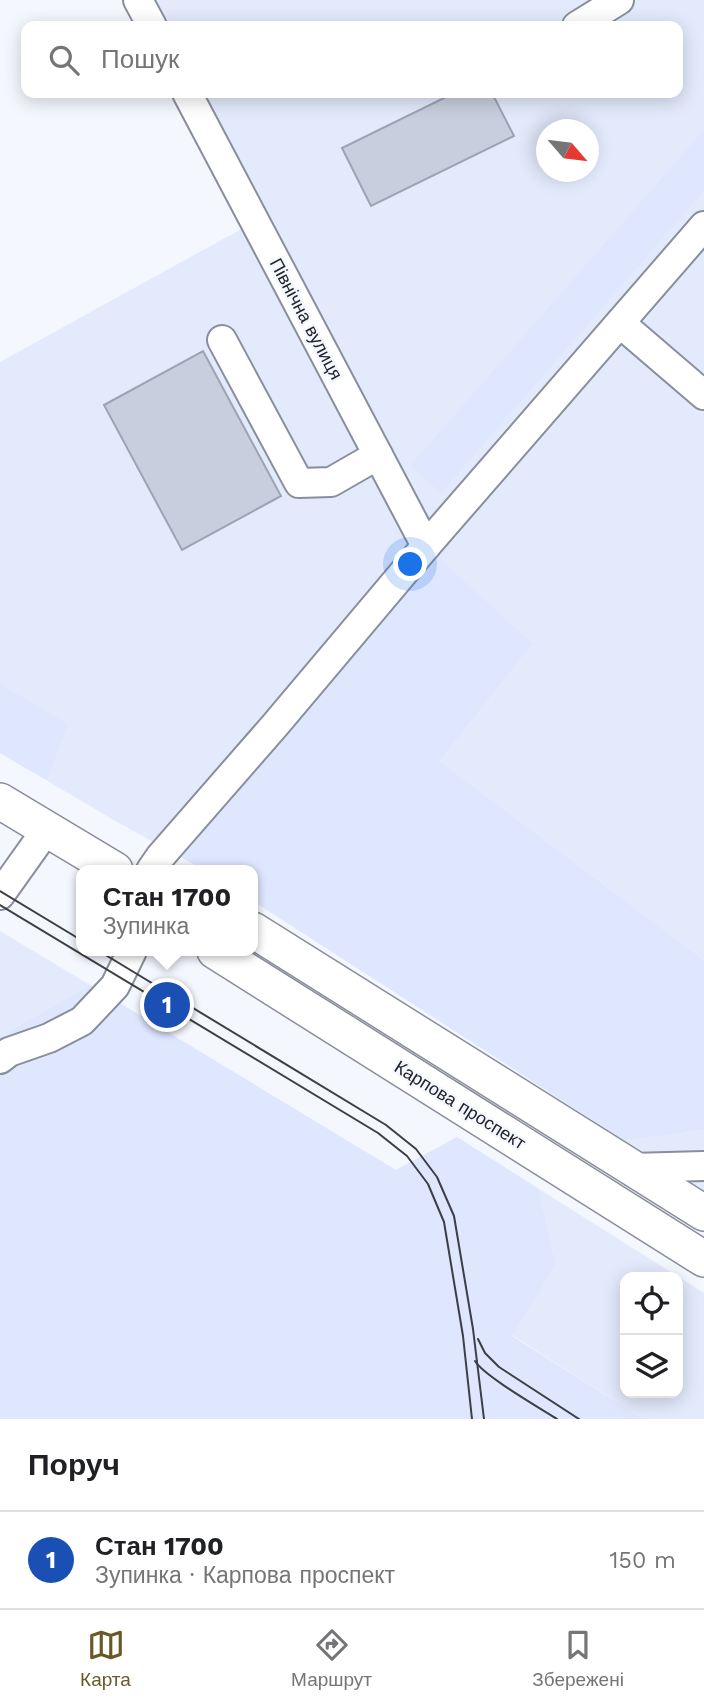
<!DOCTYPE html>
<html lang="uk">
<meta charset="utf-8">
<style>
body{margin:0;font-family:"Work Sans",sans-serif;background:#f2f2f2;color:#202124}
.controls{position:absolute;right:21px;bottom:21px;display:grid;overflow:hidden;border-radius:14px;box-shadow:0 4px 18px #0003}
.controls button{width:63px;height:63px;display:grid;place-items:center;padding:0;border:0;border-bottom:2px solid #e0e0e0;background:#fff;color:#202124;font:35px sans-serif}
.compass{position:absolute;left:536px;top:119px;width:63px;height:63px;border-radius:50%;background:#fff;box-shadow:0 4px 18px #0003;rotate:118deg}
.you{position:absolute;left:411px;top:565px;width:24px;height:24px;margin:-18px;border:5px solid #fff;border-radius:50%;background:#1a73e8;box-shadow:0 0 0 10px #1a73e833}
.badge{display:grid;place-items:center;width:46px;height:46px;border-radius:50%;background:#6a5927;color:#fff;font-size:23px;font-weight:700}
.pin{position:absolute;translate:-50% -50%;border:4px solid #fff;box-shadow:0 2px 7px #0006}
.popup{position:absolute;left:76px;top:865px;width:182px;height:91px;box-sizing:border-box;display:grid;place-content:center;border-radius:14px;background:#fff;filter:drop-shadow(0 2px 5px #0005);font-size:23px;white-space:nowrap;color:#757577}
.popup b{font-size:26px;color:#202124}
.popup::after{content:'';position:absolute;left:50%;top:100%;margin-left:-14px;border:14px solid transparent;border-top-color:#fff}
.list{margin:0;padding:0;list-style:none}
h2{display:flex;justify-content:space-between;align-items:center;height:91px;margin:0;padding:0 28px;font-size:30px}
h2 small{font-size:23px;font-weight:400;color:#757577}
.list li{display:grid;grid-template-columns:46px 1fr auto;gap:21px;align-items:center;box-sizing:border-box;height:98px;padding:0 28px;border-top:2px solid #e0e0e0}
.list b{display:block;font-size:26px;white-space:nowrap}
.list p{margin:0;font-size:23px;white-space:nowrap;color:#757577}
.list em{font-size:23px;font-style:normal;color:#757577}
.icon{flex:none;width:38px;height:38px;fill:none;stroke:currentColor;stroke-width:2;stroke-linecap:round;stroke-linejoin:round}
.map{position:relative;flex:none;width:704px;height:1419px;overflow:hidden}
.search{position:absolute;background:#fff;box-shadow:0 4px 18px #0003;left:21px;right:21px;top:21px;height:77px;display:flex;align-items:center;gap:18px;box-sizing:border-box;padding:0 24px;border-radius:14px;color:#757577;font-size:26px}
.sheet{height:189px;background:#fff}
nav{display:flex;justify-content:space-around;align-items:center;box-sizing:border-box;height:98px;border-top:2px solid #e0e0e0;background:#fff;font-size:19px;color:#757577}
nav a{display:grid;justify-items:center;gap:4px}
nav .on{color:#6a5927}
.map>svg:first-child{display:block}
.built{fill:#e3eafc;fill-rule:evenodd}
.green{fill:#dfe7ff}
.building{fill:#c8cedd;stroke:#9ea3b2;stroke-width:2}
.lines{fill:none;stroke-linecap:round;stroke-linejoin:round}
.minor-casing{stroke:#898e9c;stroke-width:32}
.major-casing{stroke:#898e9c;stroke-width:38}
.minor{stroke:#fff;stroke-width:28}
.major{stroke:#fff;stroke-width:35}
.tram{stroke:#3d3f46;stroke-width:2}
.labels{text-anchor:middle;stroke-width:5;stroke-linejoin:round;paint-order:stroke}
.street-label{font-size:18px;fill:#22242a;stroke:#f5f7fe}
</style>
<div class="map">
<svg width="704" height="1419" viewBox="0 0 704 1419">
<rect width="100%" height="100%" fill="#f5f7fe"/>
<g class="built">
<path d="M138,0H704V960L440,761L533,644L169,851L112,819L0,753V362L254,222L187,93H678V26H152ZM546,130H588V172H546Z"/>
<polygon points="0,931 90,985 0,1036"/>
<polygon points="704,1130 704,1190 625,1141"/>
<path d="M539,1189L704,1293V1419H644L512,1335L556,1265ZM625,1277H678V1393H625Z"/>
</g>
<g class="green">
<polygon points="704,130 704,191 441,493 410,466"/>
<polygon points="426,546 533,644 440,761 704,960 704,1130 625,1141 253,901 253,870 205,870 169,851"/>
<polygon points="0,684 68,724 47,780 0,753"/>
<polygon points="90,985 396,1170 457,1137 539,1189 556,1265 512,1336 644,1419 0,1419 0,1036"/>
</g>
<g class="building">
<polygon points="454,93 492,93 514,136 371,206 342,148"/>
<polygon points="203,351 281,496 182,550 104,405"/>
</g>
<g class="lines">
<g class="minor-casing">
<g id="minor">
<polyline points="138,0 152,26"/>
<polyline points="577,26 619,0"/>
<polyline points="187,93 426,546"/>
<polyline points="620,323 704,395"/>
<polyline points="222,340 299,483 331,482 378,455"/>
<polyline points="151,870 160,857 276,724 426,546 704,226"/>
<polyline points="0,895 47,829"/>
<polyline points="0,1059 9,1052 49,1038 82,1021 115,986 132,951"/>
<polyline points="631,1168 704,1166"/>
</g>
</g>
<g class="major-casing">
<g id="major">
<polyline points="0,801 115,870"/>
<polyline points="253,930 704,1213"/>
<polyline points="215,951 704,1259"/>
</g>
</g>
<use href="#minor" class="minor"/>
<use href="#major" class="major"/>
<g class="tram">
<polyline points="0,891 81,940"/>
<polyline points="0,905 378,1133 407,1156 428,1184 444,1222 463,1336 472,1419"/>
<polyline points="99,951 386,1125 416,1149 437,1177 454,1216 473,1329 484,1419"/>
<polyline points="478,1339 485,1353 499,1367 579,1419"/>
<path d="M475,1361C484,1376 540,1408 557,1419"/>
</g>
</g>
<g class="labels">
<g class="street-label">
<text transform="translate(306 319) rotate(62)" y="6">Північна вулиця</text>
<text transform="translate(460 1105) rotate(32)" y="6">Карпова проспект</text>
</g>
</g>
</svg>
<div class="controls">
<button><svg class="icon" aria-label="locate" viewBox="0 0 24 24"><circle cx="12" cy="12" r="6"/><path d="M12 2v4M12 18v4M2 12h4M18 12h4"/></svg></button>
<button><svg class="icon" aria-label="layers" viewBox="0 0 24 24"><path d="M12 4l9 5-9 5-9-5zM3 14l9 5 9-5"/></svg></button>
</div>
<svg class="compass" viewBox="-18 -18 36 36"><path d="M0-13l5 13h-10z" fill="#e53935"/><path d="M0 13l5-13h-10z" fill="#757577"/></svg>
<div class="you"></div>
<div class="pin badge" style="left:167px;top:1005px;background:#1a4fb4">1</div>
<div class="popup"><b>Стан 1700</b>Зупинка</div>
<div class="search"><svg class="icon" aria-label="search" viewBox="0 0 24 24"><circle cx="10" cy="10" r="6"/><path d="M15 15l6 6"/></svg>Пошук</div>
</div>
<section class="sheet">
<h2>Поруч<small></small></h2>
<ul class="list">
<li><span class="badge" style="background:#1a4fb4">1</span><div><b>Стан 1700</b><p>Зупинка · Карпова проспект</p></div><em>150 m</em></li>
</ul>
</section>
<nav>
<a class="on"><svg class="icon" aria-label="map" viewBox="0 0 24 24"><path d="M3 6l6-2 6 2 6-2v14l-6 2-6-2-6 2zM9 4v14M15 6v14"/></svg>Карта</a>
<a><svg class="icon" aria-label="directions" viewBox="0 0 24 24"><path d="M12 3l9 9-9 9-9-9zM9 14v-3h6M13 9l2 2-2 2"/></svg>Маршрут</a>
<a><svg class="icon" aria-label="saved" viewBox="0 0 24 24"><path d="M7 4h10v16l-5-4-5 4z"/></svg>Збережені</a>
</nav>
